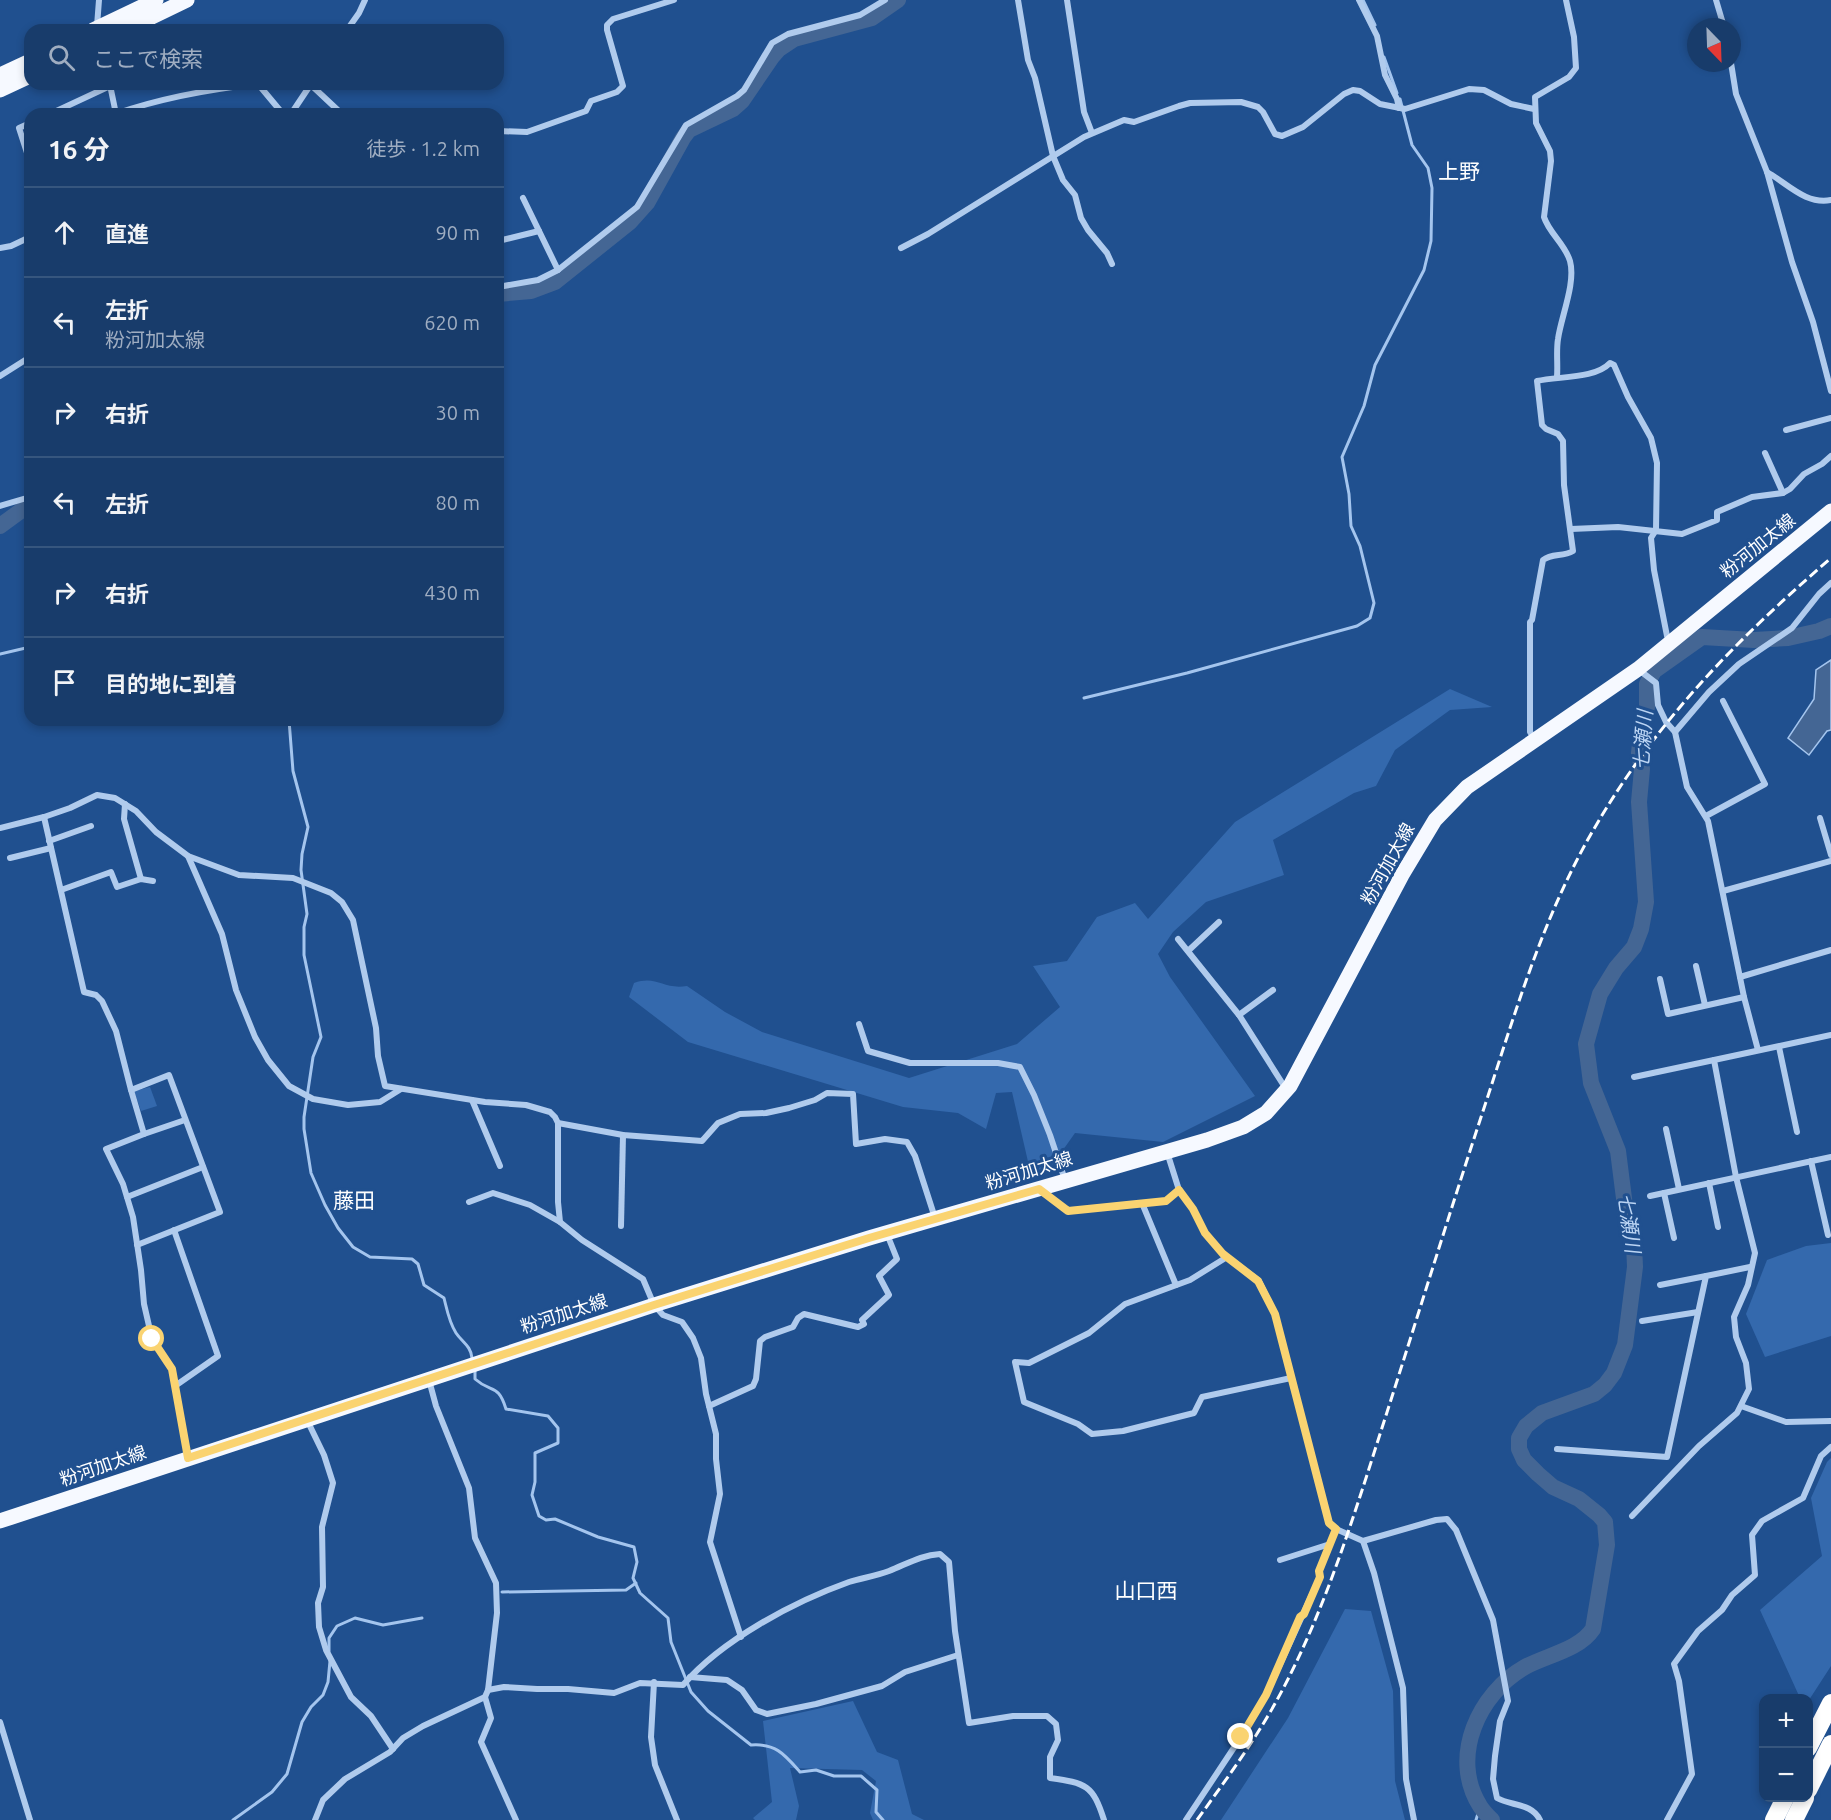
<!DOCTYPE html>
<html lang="ja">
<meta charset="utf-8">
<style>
body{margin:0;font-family:Ubuntu,"Noto Sans JP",sans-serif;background:#214371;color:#f1f3f6}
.controls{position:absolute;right:18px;bottom:18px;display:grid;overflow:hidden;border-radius:12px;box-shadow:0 3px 9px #0003}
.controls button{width:54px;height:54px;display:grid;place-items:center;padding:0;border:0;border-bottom:2px solid #36567e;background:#183c6b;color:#f1f3f6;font:30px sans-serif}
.compass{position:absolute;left:1687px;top:18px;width:54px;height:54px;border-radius:50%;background:#183c6b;box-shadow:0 3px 9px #0003;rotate:157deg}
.stop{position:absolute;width:18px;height:18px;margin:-14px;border:4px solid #fad371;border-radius:50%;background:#fff}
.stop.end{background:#fad371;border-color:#fff;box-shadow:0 2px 6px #0008}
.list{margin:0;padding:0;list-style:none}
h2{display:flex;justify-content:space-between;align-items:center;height:78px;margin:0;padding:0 24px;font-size:26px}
h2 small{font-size:20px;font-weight:400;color:#9fadc1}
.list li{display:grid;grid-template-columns:39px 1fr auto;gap:18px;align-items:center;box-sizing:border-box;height:90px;padding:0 24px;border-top:2px solid #36567e}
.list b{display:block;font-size:22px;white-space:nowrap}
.list p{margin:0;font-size:20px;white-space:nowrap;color:#9fadc1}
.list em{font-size:20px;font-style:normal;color:#9fadc1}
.icon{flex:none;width:33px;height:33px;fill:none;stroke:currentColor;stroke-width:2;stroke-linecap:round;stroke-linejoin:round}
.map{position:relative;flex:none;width:1831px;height:1820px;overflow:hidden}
.search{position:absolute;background:#183c6b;box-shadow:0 3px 9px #0003;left:24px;top:24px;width:480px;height:66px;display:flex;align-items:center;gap:15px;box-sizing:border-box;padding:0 21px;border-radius:18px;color:#9fadc1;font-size:22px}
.panel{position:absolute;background:#183c6b;box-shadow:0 3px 9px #0003;left:24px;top:108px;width:480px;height:618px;border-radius:18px}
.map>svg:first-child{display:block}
.green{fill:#3469ad}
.water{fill:#446694;stroke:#a4c5ee;stroke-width:1.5}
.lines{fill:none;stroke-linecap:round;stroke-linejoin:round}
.stream{stroke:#a4c5ee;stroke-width:3}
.river{stroke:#446694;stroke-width:16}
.minor{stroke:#b0cbed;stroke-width:6}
.primary{stroke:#f6f9ff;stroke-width:15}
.motorway{stroke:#fff;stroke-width:18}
.rail{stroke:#fff;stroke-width:3;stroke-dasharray:10 4.5;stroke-linecap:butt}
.route{stroke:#fad371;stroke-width:8}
.labels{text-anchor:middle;stroke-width:6;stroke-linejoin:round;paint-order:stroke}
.street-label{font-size:18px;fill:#fff;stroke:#20508f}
.water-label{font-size:20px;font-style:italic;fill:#bcd5f4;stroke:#20508f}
.quarter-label{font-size:21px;fill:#fff;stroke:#20508f}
</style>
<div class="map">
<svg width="1831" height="1820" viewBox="0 0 1831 1820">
<rect width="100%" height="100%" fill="#20508f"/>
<g class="green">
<path d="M1450,689L1492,707L1450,710L1395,750L1376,786L1354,793L1273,840L1284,875L1206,902L1173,932L1158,954L1170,977L1255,1096L1163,1142L1075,1133L1046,1174L1029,1166L1012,1092L996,1093L986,1129L958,1113L903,1107L688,1042L629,997L634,983C657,975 663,990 687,986L725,1012L762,1032L909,1078L1017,1044L1060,1007L1033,966L1067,961L1097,917L1135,903L1148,919L1235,822Z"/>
<polygon points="150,1087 157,1106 141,1111 134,1091"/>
<polygon points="1831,1243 1831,1336 1765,1357 1746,1314 1767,1260 1806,1246"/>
<polygon points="1831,1458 1831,1666 1809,1700 1808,1698 1800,1698 1760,1610 1822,1556 1811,1498 1827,1462"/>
<polygon points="1345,1609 1371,1611 1393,1691 1395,1781 1405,1820 1221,1820 1288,1718"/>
<polygon points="853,1701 877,1752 898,1760 912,1814 924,1820 873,1820 870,1813 876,1781 862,1770 790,1768 799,1806 796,1820 755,1820 753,1818 772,1802 763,1721"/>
</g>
<polygon class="water" points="1831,660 1831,730 1827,731 1809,755 1788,738 1814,699 1816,670"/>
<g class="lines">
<g class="stream">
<polyline points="1363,0 1375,25"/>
<polyline points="1384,57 1397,93"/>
<polyline points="0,654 30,647"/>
<polyline points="1084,698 1187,673 1357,626 1370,618 1374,603 1360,546 1351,526 1349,494 1342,457 1364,406 1375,365 1424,270 1431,241 1432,188 1428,168 1412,145 1400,99"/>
<path d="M289,720L293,771L308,827L302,854L301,870L307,914L304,927V955L321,1037L313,1057L304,1117V1129L311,1173L325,1205L338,1228L353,1247L370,1257L412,1259L418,1264L424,1285L444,1298C447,1310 449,1322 456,1333C462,1342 471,1346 472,1358"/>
<path d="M475,1371V1379C492,1394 498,1383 506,1409L548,1416L558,1428V1443L535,1453V1482L532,1495L539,1516L546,1520L555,1519L598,1537L634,1547L637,1562L633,1578L640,1593L668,1618L671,1642L691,1692L708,1711L751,1745C776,1743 785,1755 800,1772L816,1770L834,1776H861L877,1790L876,1812L883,1820"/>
<polyline points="502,1592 626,1590 636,1583"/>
<polyline points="329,1651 329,1638 337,1626 355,1618 383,1625 422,1618"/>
<polyline points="233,1820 272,1792 287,1774 302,1722 311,1707 323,1695 328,1682 330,1661"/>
<polyline points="1476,1820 1480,1807"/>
</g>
<g class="river">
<polyline points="498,294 531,291 555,282 630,222 647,203 683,138 689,130 733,109 742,101 772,57 779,49 794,39 872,18 898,0"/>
<polyline points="0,526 30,504"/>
<path d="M1492,1820C1488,1816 1483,1811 1480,1806C1449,1757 1479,1693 1525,1667C1547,1655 1579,1650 1593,1629L1607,1545L1605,1522L1599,1515L1579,1499L1553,1487L1538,1474L1524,1460L1519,1449V1438L1526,1426L1542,1413L1594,1394L1605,1385L1614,1373L1625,1345L1635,1267L1634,1244L1627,1222L1618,1151L1591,1083L1586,1044L1600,994L1616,968L1634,947L1641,929L1646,902L1639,802L1642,769L1639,753L1641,735L1647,707V684L1654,671L1702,637L1754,640L1788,638L1819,631L1831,626"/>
</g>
<g class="minor">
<polyline points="1018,0 1028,60 1035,78 1053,156 1063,180 1075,195 1081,218 1088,230 1107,253 1112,264"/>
<polyline points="1067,0 1084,112 1092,133"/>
<polyline points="1359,0 1377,36 1385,75 1397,99 1399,108"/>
<polyline points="1716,0 1724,27"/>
<polyline points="97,26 99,0"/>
<polyline points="347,30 359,13 365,0"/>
<polyline points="1731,63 1736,94 1767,172 1792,262 1813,322 1831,391"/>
<polyline points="110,85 116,114"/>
<polyline points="311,85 342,114"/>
<polyline points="50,114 110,86"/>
<path d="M115,114C161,98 210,89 258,84L283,114"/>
<polyline points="291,114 311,84"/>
<polyline points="30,123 19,128 30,162"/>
<polyline points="498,131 527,132 586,111 591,101 617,92 623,86 607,30 607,25 613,19 674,0"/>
<path d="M1767,172C1788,184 1806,205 1831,200"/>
<polyline points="523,198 558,270"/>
<polyline points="498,241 539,231"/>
<polyline points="0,248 11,246 30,237"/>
<polyline points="901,248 928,234 1084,137 1124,120 1134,122 1179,106 1190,103 1241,102 1258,107 1263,112 1275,134 1282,136 1303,127 1344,94 1353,90 1360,91 1380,104 1405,109 1469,89 1484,90 1511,104 1534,109"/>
<polyline points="498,287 538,280 558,270 637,207 686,125 737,96 744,90 772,43 788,34 860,15 885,0"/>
<polyline points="0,376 30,357"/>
<path d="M1557,377C1558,364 1556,351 1558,339C1561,317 1576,283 1570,261C1565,244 1549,233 1544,217L1551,161L1550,151L1536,123L1535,97L1569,77L1576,68L1574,37L1566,0"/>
<polyline points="1786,430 1831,418"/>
<polyline points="1765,453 1783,493"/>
<polyline points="0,506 30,497"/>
<polyline points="1571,529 1618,527 1682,534 1717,520 1717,512 1752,497 1783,493 1790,489 1804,474 1822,464 1831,456"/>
<polyline points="1639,670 1656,683 1658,705 1666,722 1675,732 1687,787 1708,821 1744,997 1758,1050"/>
<polyline points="1675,732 1709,692 1739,664 1792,628 1819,594 1831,583"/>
<path d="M1535,740L1530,732V622L1532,620L1543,560C1552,553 1563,557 1573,551L1564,485L1563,441L1558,434L1546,429L1542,425L1537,381C1559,376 1595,379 1610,363L1614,365L1628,397L1651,438L1657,463L1656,530L1651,538L1654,570L1667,636L1671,641"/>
<polyline points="125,804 124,819 141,879"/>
<polyline points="1706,816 1765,784 1723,701"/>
<polyline points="44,817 84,992 96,995 102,1001 116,1031 131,1090 144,1134 106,1149 123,1184 133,1217 141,1270 144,1304 152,1339 172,1369 188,1457"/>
<polyline points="1820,818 1831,855"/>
<polyline points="0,828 44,817 70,808 97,795 115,798 136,811 156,832 188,856 239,875 293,878 331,893 342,902 353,920 376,1028 378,1056 385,1086 485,1102 526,1105 550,1112 555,1117 558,1123 558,1202 560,1222 582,1240 643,1279 654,1305 663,1315 682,1322 693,1338 701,1358 706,1394 716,1434 716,1459 720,1494 710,1542 741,1637"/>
<polyline points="49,841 91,826"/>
<polyline points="188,856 222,934 236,990 255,1037 268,1060 289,1086 313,1099 348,1105 380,1102 401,1089"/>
<polyline points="10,858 51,848"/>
<polyline points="61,890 111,872 117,887 141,879 153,881"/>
<polyline points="1723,891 1831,861"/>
<polyline points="1178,939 1239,1015 1286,1089"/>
<polyline points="1188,951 1219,922"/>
<polyline points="1696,966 1705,1005"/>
<polyline points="1740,977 1831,950"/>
<polyline points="1660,979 1668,1014 1744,997"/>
<polyline points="1239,1015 1273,990"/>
<polyline points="859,1024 868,1051 910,1063 998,1063 1020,1067 1034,1095 1050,1135 1065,1180"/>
<polyline points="1779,1047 1797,1132"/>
<polyline points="1634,1077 1714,1060"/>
<polyline points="131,1090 169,1075 220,1212 137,1245"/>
<polyline points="472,1100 500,1166"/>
<polyline points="558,1123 623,1135 702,1141 718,1123 740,1114 766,1113 789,1108 815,1100 827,1093 853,1094 856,1144 885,1139 907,1142 915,1156 935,1218"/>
<polyline points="1666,1129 1679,1189"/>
<polyline points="144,1134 185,1120"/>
<path d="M1167,1152L1179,1190L1193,1209L1205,1233L1223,1254L1259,1281L1275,1314L1329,1523L1336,1529L1363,1541L1436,1520L1447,1519L1456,1530L1493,1620L1508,1701L1500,1721L1495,1756L1493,1779L1497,1798C1511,1806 1532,1803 1540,1820"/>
<polyline points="1811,1161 1828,1235"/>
<polyline points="1709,1183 1718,1227"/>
<polyline points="1041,1191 1068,1211 1166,1201 1179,1190"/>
<polyline points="1664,1193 1674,1238"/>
<polyline points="1650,1196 1831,1157"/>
<polyline points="127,1197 203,1167"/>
<polyline points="469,1202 493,1193 530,1205 560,1222"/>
<polyline points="1142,1203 1176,1285"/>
<polyline points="621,1226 623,1135"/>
<polyline points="174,1230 218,1356 175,1386"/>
<polyline points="1227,1257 1190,1280 1125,1304 1089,1333 1029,1363 1015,1362 1024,1402 1078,1424 1092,1434 1123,1431 1194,1413 1202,1397 1291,1378"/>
<polyline points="1660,1285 1706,1276"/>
<polyline points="1642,1321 1698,1312"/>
<polyline points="709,1406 753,1386 756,1379 760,1341 765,1337 793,1327 798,1318 804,1314 858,1327 864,1324 862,1320 889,1295 879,1276 897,1259 887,1234"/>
<polyline points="1741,1406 1786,1422 1831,1421"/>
<polyline points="307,1420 324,1455 333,1483 322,1527 323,1587 318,1603 319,1627 326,1650 351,1697 371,1716 393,1749"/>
<polyline points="1557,1449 1667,1457 1706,1276 1750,1267"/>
<polyline points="1632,1516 1699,1446 1737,1413 1749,1389 1746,1363 1736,1337 1734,1317 1748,1285 1755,1253 1736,1177 1714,1060 1831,1035"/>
<polyline points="1363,1541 1374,1573 1403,1688 1406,1779 1414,1820"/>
<polyline points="1280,1560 1330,1544"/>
<polyline points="690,1677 727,1680 742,1690 756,1710 767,1714 816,1704 882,1686 905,1672 958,1655"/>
<polyline points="654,1682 651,1737 655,1765 677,1820"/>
<path d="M488,1690L504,1687L537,1689H568L614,1693L640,1683L683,1685C722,1640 793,1602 849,1582C862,1578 876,1576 889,1571C907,1564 921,1555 940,1554L949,1562L955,1631L969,1723L1013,1716H1047L1056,1724L1058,1740L1050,1757V1778C1086,1783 1093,1785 1104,1820"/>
<polyline points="485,1697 491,1718 481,1742 516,1820"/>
<polyline points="0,1722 30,1820"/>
<polyline points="315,1820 323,1800 345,1779 390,1752 403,1738 423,1726 485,1697 488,1690 497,1613 496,1583 475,1538 469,1488 436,1406 429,1380"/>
<polyline points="1186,1820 1241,1737 1266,1695 1320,1577 1319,1571 1336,1529"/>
<polyline points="1667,1820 1692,1774 1679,1681 1674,1664 1698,1631 1722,1610 1732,1595 1755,1575 1752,1535 1762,1521 1803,1498 1821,1456 1831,1447"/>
</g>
<g class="primary">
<polyline points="93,30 156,0"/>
<polyline points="125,30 187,0"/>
<polyline points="0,75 30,61"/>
<polyline points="0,90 30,76"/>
<polyline points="0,1521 654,1305 869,1238 1207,1140 1243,1127 1266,1113 1290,1086 1402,875 1435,820 1467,787 1638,669 1831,511"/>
</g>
<g class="motorway">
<polyline points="1808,1748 1831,1703"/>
<polyline points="1808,1790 1831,1744"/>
<polyline points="1774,1820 1785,1798"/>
<polyline points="1794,1820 1805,1798"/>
</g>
<path class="rail" d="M1197,1820C1225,1781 1254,1742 1277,1700C1323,1616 1352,1522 1381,1431C1416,1322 1450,1211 1486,1102C1516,1010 1543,918 1591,834C1655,722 1735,641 1831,558"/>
</g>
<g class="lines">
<polyline class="route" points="152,1339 172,1369 188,1458 654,1305 869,1238 1039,1189 1068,1211 1166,1201 1179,1190 1193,1209 1205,1233 1223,1254 1258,1281 1275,1314 1329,1523 1336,1529 1319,1571 1320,1577 1304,1614 1300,1617 1266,1695 1241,1737"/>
</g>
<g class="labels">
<g class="street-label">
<text transform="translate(1758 546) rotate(-39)" y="6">粉河加太線</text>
<text transform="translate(1388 864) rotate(-61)" y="6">粉河加太線</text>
<text transform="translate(1029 1171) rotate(-17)" y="6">粉河加太線</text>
<text transform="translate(564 1314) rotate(-18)" y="6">粉河加太線</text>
<text transform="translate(103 1466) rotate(-19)" y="6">粉河加太線</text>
</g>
<g class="water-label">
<text transform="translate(1643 740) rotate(-86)" y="7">七瀬川</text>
<text transform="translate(1629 1223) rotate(82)" y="7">七瀬川</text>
</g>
<g class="quarter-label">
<text x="1459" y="179">上野</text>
<text x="354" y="1208">藤田</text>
<text x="1146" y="1598">山口西</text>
</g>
</g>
</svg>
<div class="controls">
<button>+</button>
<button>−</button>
</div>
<svg class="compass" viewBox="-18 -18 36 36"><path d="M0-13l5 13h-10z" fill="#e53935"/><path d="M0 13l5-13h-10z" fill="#9fadc1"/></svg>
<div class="stop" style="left:152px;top:1339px"></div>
<div class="stop end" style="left:1241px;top:1737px"></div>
<div class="search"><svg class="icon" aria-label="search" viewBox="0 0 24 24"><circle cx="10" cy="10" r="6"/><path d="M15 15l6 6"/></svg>ここで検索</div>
<section class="panel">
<h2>16 分<small>徒歩 · 1.2 km</small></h2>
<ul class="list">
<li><svg class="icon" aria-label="ahead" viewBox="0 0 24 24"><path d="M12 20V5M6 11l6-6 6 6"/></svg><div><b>直進</b></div><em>90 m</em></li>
<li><svg class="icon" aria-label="left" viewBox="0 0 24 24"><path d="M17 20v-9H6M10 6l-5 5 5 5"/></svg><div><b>左折</b><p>粉河加太線</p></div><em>620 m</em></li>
<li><svg class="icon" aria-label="right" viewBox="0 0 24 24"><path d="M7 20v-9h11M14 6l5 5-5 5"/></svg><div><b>右折</b></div><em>30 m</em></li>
<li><svg class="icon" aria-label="left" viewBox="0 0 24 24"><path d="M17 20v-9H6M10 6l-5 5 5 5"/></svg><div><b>左折</b></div><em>80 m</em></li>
<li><svg class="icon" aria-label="right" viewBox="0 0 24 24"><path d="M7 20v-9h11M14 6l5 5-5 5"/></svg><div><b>右折</b></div><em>430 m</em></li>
<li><svg class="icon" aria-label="arrive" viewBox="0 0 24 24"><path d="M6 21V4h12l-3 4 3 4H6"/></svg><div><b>目的地に到着</b></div></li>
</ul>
</section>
</div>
